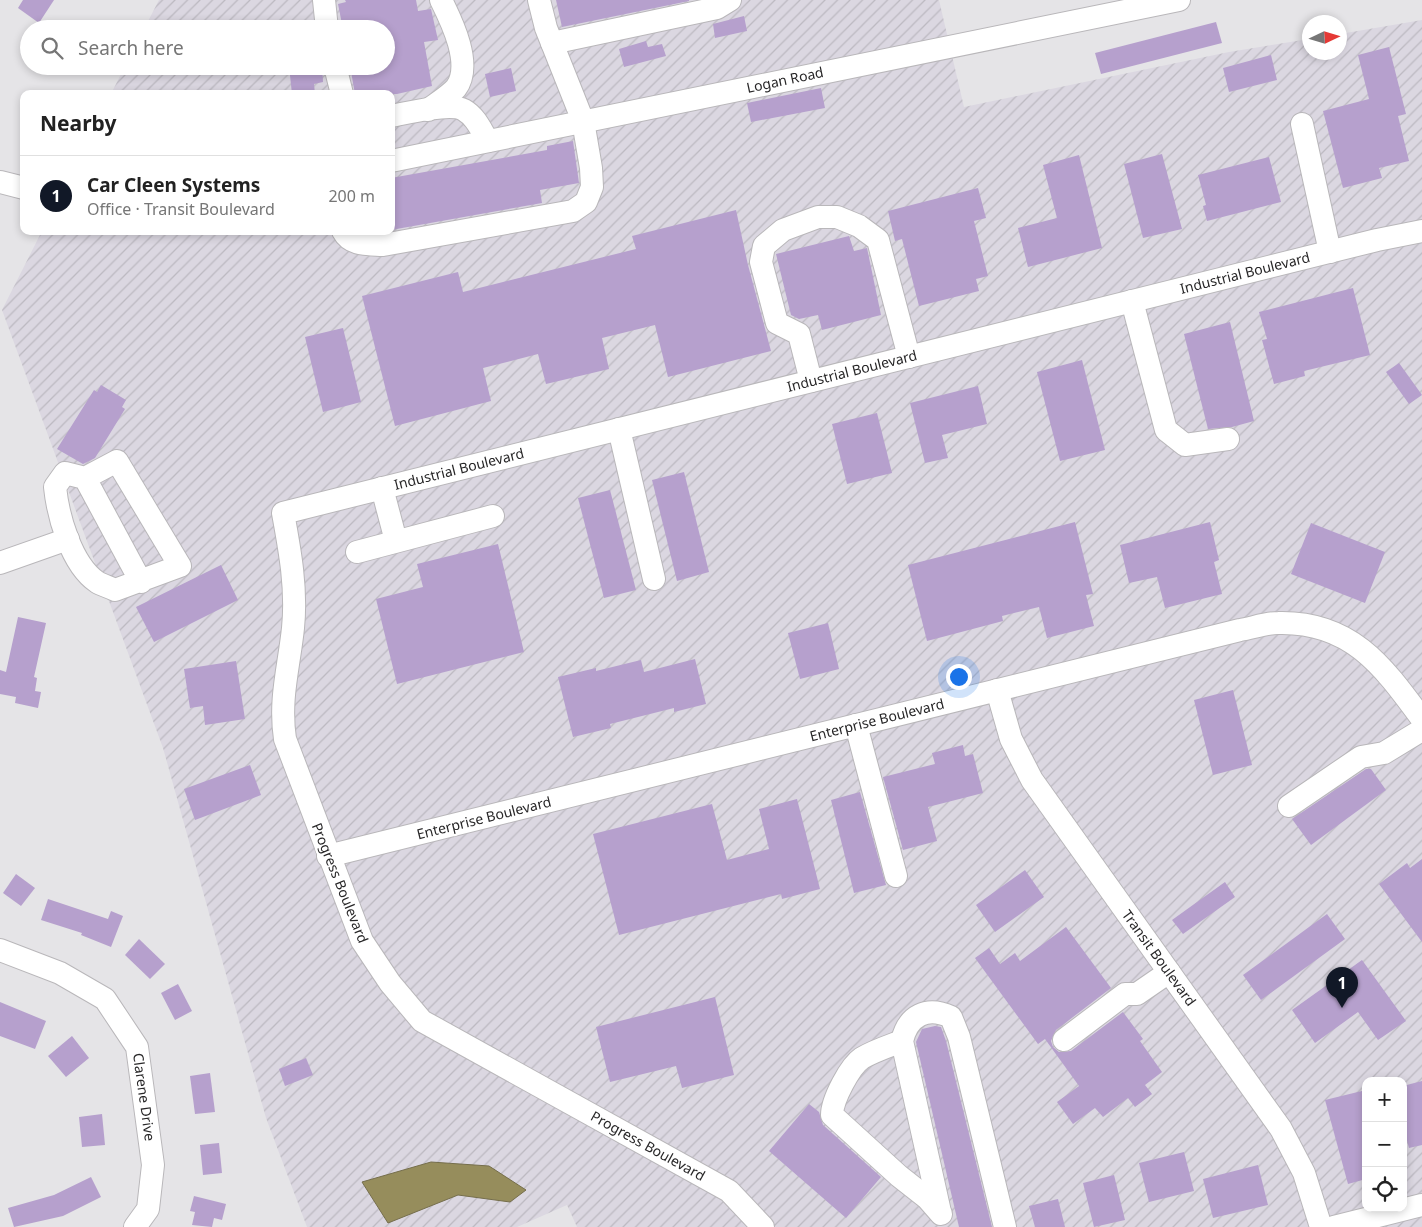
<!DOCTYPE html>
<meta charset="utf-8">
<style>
body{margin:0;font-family:"Noto Sans",sans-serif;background:#f2f2f2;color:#222}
.controls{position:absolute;right:15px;bottom:15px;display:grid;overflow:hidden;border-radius:10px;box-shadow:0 2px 8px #0003}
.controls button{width:45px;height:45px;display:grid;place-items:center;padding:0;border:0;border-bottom:1px solid #e0e0e0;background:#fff;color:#222;font:25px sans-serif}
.compass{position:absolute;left:1302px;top:15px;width:45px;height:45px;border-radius:50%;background:#fff;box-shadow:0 2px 8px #0003;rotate:86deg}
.you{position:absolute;left:958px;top:676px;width:18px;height:18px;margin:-12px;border:4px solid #fff;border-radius:50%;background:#1a73e8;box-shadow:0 0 0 8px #1a73e833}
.badge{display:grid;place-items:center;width:32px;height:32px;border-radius:50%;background:#111827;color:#fff;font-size:16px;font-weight:700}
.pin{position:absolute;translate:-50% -41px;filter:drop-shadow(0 1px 2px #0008)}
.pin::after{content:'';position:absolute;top:26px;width:18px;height:15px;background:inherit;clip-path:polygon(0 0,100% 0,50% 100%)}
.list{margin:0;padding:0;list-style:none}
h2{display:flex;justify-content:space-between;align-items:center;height:65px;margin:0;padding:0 20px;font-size:21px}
h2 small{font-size:16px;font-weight:400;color:#767676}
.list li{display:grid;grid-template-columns:32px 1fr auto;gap:15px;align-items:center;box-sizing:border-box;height:80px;padding:0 20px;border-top:1px solid #e0e0e0}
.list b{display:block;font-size:19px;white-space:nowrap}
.list p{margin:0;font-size:16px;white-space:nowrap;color:#767676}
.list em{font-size:16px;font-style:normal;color:#767676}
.icon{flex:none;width:28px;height:28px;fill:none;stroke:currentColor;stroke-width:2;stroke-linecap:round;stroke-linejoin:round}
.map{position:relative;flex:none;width:1422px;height:1227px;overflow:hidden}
.search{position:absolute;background:#fff;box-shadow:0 2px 8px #0003;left:20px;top:20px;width:375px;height:55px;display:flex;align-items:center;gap:12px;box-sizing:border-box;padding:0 18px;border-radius:28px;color:#767676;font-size:19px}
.panel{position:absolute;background:#fff;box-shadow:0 2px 8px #0003;left:20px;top:90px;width:375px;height:145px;border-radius:10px}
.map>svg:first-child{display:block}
.industrial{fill:url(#industrial-furrows);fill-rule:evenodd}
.water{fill:#968d5c;stroke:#756e4c}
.building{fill:#b6a0cd}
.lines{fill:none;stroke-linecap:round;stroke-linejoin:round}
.minor-casing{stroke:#b9b7ba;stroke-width:24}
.minor{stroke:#fff;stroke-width:22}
.labels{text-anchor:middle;stroke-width:4.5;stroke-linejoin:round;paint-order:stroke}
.street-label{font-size:14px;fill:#282728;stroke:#fff}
</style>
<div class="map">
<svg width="1422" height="1227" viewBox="0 0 1422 1227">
<defs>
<pattern id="industrial-furrows" width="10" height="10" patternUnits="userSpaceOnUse" patternTransform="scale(1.25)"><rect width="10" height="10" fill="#dbd7e1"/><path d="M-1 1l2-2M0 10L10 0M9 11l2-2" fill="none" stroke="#bcb9c1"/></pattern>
</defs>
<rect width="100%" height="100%" fill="#e5e4e7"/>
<path class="industrial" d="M159,0H939L964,107L1229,52L1309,39L1310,52H1340V34L1422,20V1227H577L567,1205L517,1227H307L266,1118L163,748L2,310L42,231H391V94H111L125,66H386V29H144ZM1366,1081H1403V1208H1366Z"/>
<polygon class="water" points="431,1162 489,1166 526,1190 510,1202 458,1195 388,1223 362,1182"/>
<g class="building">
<polygon points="23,0 54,0 39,23 18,8"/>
<polygon points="345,0 416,0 418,11 431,9 438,40 424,42 432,86 397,94 355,94 350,66 386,66 386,29 343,29 338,4 346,2"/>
<polygon points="556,0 689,0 689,1 562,27"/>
<polygon points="744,16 747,31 715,38 713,24"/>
<polygon points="1216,22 1222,43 1101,74 1095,53"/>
<polygon points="646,41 648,47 662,44 666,56 624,67 619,49"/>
<polygon points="1389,47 1406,114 1398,116 1409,161 1379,168 1382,178 1343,188 1323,111 1369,99 1358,55"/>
<polygon points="1271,55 1277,80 1229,92 1223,68"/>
<polygon points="289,66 322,66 323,82 314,84 315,94 292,94"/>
<polygon points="511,68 516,91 490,97 485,74"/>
<polygon points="821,88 825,108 751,122 747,103"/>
<polygon points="573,141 579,183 540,190 542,203 391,230 391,178 547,150 547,146"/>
<polygon points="1162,154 1182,229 1143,238 1124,164"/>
<polygon points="1079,155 1102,248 1028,267 1018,228 1057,218 1043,165"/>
<polygon points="1269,157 1281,202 1207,221 1203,206 1206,205 1198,175"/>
<polygon points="978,188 986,218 974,221 988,276 976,279 979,291 919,306 902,239 895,241 888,211"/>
<polygon points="736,210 748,265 771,351 668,377 655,325 602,338 609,369 546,384 538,354 483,368 491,401 395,426 362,296 458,272 463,292 636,249 632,236"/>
<polygon points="849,236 854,251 867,248 881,315 822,330 818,315 799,319 791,315 776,254"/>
<polygon points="1353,288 1370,355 1304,371 1305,376 1274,384 1262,340 1267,339 1259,312"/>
<polygon points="1230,322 1254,421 1232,427 1208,429 1184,334"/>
<polygon points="343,328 361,402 323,412 305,337"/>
<polygon points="1082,360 1105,450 1060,461 1037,372"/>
<polygon points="1399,363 1422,395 1409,404 1386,372"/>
<polygon points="101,385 126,400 122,407 125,409 95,458 83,464 57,449 94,390 97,392"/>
<polygon points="978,386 987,424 942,435 948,458 925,463 910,403"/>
<polygon points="877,413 892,473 847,484 832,424"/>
<polygon points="684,472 709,572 677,581 652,480"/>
<polygon points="610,490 636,590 604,598 578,498"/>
<polygon points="1075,522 1093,594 1086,595 1094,626 1047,638 1039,607 1002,616 1003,621 927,641 908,565"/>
<polygon points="1210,522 1219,560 1214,562 1222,594 1165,608 1157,577 1129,583 1120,545"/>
<polygon points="1311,523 1385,552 1365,603 1291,574"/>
<polygon points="498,544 524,652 397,684 376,599 423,587 417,564"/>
<polygon points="221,565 238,600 154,642 136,607"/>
<polygon points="18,617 46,623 34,677 37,678 35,691 41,692 38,708 15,703 16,697 0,694 0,670 6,672"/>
<polygon points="828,623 839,669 800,679 788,633"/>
<polygon points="695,659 706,704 674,712 674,708 610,724 611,728 573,737 558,677 596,668 596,671 641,660 644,672"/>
<polygon points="236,661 245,719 205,725 203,706 190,708 184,669"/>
<polygon points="1233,690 1252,765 1213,775 1194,700"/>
<polygon points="963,745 965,756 973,754 983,793 928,807 937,841 903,850 883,777 935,764 932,753"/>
<polygon points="250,765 261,795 195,820 184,789"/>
<polygon points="1366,769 1371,769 1386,790 1311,845 1292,819"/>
<polygon points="860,792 886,885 854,893 831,800"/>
<polygon points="797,799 820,889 782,899 781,894 619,935 593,834 712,804 727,860 769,849 759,809"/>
<polygon points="1422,859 1422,942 1379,884 1407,863 1410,868"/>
<polygon points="1025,870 1044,897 995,932 976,905"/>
<polygon points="16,874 35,888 21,906 3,893"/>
<polygon points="1225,882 1235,897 1183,934 1172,920"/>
<polygon points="48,899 108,919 111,911 123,916 111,947 81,935 82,933 41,920"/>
<polygon points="1327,914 1345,939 1261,1000 1243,975"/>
<polygon points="1066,927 1111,988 1056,1030 1051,1041 1053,1047 1059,1052 1071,1051 1123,1012 1143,1039 1140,1041 1162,1072 1145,1085 1152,1094 1135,1107 1128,1098 1103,1117 1095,1108 1073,1124 1057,1102 1079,1086 1045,1039 1038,1044 975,958 989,948 1000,964 1015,953 1020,961"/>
<polygon points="139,939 165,964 150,979 125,955"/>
<polygon points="1362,960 1406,1021 1378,1040 1358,1012 1315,1043 1292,1010"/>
<polygon points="178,984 192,1011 175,1020 161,993"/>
<polygon points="715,997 734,1075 682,1088 676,1066 610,1082 596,1027"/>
<polygon points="0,1002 46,1021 35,1049 0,1036"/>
<polygon points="935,1026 941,1027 946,1041 992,1227 959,1227 916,1042 922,1029"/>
<polygon points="72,1036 89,1058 66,1077 48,1056"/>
<polygon points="306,1058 313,1075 285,1086 279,1069"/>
<polygon points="210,1073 215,1112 195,1114 190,1076"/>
<polygon points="1422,1081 1422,1145 1409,1148 1403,1126 1403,1086"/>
<polygon points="1366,1090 1366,1179 1348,1184 1325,1100"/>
<polygon points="809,1104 819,1112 823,1125 881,1177 846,1218 769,1151"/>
<polygon points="102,1114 105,1145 82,1147 79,1117"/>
<polygon points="219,1143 222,1173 203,1175 200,1145"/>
<polygon points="1184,1152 1194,1191 1149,1202 1139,1163"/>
<polygon points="1258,1165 1268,1205 1213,1218 1203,1179"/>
<polygon points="1114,1175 1125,1220 1094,1227 1083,1183"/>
<polygon points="91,1177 101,1197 63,1216 14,1227 8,1208 54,1195"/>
<polygon points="194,1196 226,1204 222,1220 214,1218 212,1227 192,1225 195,1212 190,1211"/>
<polygon points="1058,1199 1065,1227 1035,1227 1029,1206"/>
</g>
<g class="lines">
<g class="minor-casing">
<g id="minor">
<polyline points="324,0 327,29"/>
<polyline points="552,43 717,8 730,0"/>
<polyline points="335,66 342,94"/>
<path d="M428,110C437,103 449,96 456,88C473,65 452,22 441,0"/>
<path d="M391,116C408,113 450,102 464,110C476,117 481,130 488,141"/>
<polyline points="1302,124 1330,252"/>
<polyline points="391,161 1179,0"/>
<polyline points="0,182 24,188"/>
<path d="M343,231C351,246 368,244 383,245L573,211L586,202L592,187L591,168L583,121L546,28L539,0"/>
<polyline points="1132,301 1166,430 1185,445 1228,439"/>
<polyline points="811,381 799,334 777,323 761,262 764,246 783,230 818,217 837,217 859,226 878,240 909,357"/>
<polyline points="619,429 654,579"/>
<path d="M85,478L117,461L180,566L115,590C109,587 102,585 97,582C71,564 58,516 55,487L65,473L85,478L141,582"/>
<polyline points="382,488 396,541"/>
<polyline points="357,552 493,516"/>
<polyline points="0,563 68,539"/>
<polyline points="997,690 1011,739 1032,780 1281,1129 1304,1173 1321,1227"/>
<polyline points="856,725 896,876"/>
<polyline points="1289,806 1361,757 1384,753 1422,730"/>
<path d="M328,856L1240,630C1252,628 1266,623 1278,623C1351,621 1383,666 1422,719"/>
<polyline points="0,950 60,973 105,999 137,1047 153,1165 148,1209 135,1227"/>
<polyline points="1064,1040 1125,994 1137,994 1169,972"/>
<path d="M902,1041C889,1046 874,1051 862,1058C850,1066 832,1100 832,1115L899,1176L927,1198L941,1214"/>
<path d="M940,1212L902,1041C908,1015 927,1006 951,1017L959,1037L1005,1227"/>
<path d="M763,1227L729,1191L422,1021L390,983L362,941L285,739C279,699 289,667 293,628C297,589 290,551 283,513L1377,240L1422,231"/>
<polyline points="1334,1227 1422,1205"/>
</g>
</g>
<use href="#minor" class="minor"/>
</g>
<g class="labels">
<g class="street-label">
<text transform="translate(785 80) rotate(-12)" y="5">Logan Road</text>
<text transform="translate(1245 273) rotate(-14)" y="5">Industrial Boulevard</text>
<text transform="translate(852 371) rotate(-14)" y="5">Industrial Boulevard</text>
<text transform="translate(459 469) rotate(-14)" y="5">Industrial Boulevard</text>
<text transform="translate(877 720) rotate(-14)" y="5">Enterprise Boulevard</text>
<text transform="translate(484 818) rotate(-14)" y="5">Enterprise Boulevard</text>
<text transform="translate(340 883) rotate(68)" y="5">Progress Boulevard</text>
<text transform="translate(1159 958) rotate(54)" y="5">Transit Boulevard</text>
<text transform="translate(144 1097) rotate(82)" y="5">Clarene Drive</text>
<text transform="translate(648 1146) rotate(29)" y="5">Progress Boulevard</text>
</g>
</g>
</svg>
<div class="controls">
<button>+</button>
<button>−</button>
<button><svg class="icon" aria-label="locate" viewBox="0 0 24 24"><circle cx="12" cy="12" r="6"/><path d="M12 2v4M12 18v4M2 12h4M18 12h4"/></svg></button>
</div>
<svg class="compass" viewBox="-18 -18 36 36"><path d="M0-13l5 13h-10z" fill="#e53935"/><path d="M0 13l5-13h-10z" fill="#767676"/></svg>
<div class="you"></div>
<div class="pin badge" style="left:1342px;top:1008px">1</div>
<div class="search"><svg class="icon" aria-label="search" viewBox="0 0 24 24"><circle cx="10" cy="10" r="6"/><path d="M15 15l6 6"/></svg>Search here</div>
<section class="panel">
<h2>Nearby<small></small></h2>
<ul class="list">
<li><span class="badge">1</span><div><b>Car Cleen Systems</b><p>Office · Transit Boulevard</p></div><em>200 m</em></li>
</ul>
</section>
</div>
